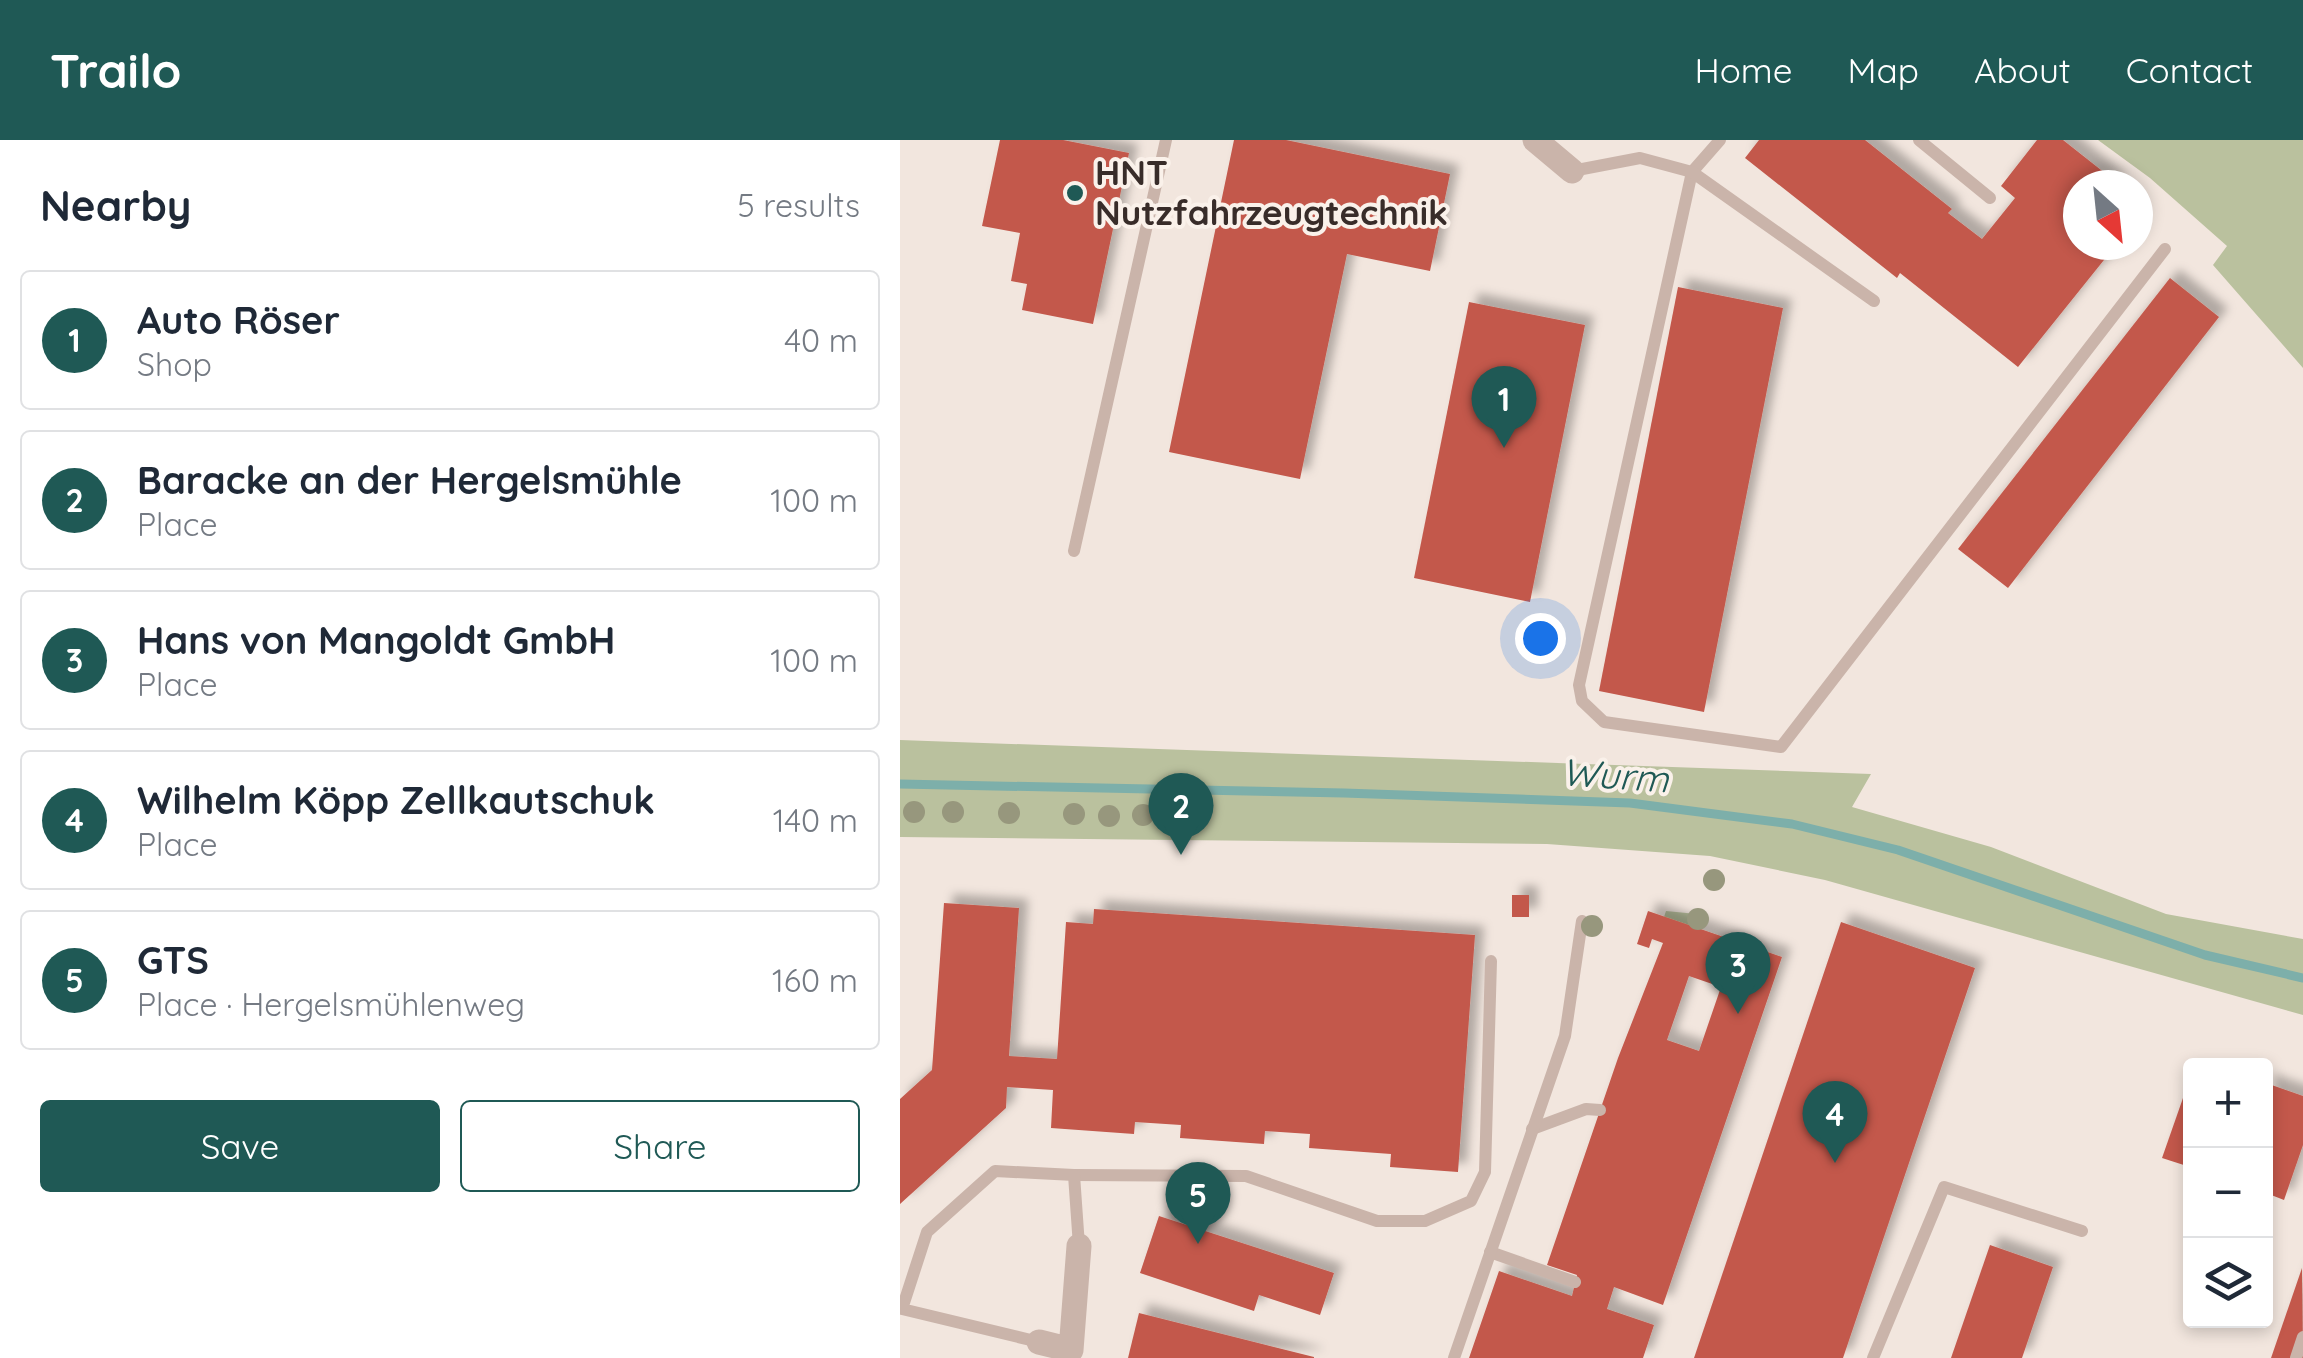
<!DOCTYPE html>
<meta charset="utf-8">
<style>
body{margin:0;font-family:Quicksand,sans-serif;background:#f2f2f3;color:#1f2937}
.controls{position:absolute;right:30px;bottom:30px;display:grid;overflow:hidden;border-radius:10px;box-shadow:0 5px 15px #0003}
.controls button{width:90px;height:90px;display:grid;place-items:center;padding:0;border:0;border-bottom:2px solid #e0e1e3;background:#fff;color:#1f2937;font:50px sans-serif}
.compass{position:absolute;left:1163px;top:30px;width:90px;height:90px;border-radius:50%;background:#fff;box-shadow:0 5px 15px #0003;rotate:153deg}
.you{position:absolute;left:640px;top:498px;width:35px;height:35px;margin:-25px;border:8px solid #fff;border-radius:50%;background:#1a73e8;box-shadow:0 0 0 15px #1a73e833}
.badge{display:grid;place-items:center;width:65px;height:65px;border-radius:50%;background:#1f5955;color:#fff;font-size:32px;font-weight:700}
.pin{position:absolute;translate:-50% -82px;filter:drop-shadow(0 2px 5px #0008)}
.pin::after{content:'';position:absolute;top:52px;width:35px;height:30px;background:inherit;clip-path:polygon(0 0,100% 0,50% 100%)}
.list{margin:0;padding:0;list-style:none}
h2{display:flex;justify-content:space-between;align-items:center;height:130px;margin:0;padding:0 40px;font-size:42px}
h2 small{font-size:32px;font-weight:400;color:#747a83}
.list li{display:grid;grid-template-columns:65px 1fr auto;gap:30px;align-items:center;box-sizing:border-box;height:140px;margin:0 20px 20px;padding:0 20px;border:2px solid #e0e1e3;border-radius:10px}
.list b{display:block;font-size:38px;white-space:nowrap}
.list p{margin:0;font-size:32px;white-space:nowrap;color:#747a83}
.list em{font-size:32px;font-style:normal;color:#747a83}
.actions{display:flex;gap:20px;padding:30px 40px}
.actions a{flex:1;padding:22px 0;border:2px solid #1f5955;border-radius:10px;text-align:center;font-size:35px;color:#1f5955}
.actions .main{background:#1f5955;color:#fff}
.icon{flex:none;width:55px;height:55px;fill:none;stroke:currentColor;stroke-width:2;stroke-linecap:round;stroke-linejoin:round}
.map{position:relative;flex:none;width:1403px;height:1218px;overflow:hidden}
header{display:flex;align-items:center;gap:60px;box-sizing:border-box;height:140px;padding:0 50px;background:#1f5955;color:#fff}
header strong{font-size:48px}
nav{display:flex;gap:55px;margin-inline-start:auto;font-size:35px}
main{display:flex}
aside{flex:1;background:#fff}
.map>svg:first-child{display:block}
.green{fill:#bac19e}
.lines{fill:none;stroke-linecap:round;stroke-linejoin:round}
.stream{stroke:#7dafaa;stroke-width:9}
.building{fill:#c3584b;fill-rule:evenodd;filter:url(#shadow)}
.lane{stroke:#cab4aa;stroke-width:12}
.street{stroke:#cab4aa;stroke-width:25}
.tree{fill:#97977d}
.poi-dot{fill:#1f5955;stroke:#faf1ea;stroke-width:4}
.labels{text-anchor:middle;stroke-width:8;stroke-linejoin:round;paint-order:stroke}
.poi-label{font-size:35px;font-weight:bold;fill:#382c29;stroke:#faf1ea;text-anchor:start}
.water-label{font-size:38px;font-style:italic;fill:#1f5955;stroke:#faf1ea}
</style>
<header>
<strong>Trailo</strong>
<nav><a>Home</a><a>Map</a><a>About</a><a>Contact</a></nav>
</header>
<main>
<aside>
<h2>Nearby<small>5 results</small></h2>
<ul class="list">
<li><span class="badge">1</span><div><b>Auto Röser</b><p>Shop</p></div><em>40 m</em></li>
<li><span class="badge">2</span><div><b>Baracke an der Hergelsmühle</b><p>Place</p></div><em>100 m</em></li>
<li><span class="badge">3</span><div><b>Hans von Mangoldt GmbH</b><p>Place</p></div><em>100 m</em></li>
<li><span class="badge">4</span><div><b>Wilhelm Köpp Zellkautschuk</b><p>Place</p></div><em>140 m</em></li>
<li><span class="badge">5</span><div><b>GTS</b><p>Place · Hergelsmühlenweg</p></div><em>160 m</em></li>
</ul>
<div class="actions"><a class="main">Save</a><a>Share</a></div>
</aside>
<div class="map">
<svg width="1403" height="1218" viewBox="0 0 1403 1218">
<defs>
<filter id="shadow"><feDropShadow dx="9" dy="-9" stdDeviation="5" flood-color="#0004"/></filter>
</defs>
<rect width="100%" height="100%" fill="#f2e6de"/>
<g class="green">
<polygon points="1198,0 1403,0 1403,228 1313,125 1327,106 1250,38"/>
<polygon points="0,600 971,634 952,667 1091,707 1266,774 1403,799 1403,875 925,740 810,716 647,704 0,697"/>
<polygon points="766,771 807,775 801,790 764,777"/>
</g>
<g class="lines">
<polyline class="stream" points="0,644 444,653 730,663 892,684 998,710 1305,815 1403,838"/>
</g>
<g class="building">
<polygon points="100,0 163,0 229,13 193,184 122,170 127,144 111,141 120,93 82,86"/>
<polygon points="334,0 386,0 550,34 530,131 447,114 400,339 269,312"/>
<polygon points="859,0 965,0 1052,69 1048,73 1082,99 1115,58 1101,46 1137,0 1163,0 1220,45 1178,45 1178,105 1216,105 1118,227 1000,133 997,138 845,18"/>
<polygon points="1270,138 1319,177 1108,448 1058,409"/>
<polygon points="778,147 883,168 804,572 699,551"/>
<polygon points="569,162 685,185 630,462 514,438"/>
<rect x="612" y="755" width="17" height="22"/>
<polygon points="44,763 119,768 109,916 157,919 166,782 193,784 194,769 575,795 558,1032 490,1027 491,1014 409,1008 410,994 365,991 364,1004 280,998 281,985 235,982 234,994 151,988 153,950 107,947 106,968 0,1064 0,959 32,930"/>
<path d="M748,771L882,817L763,1165L714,1147L707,1169L754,1185L743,1218H569L599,1131L672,1156L677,1135L647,1125L718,918L763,803L752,799L749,808L737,804ZM789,836L821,847L799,911L767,900Z"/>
<polygon points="941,782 1075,828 943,1218 794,1218"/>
<polygon points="1290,938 1290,1027 1262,1018"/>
<polygon points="1366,943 1403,956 1403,1005 1384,1060 1366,1053"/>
<polygon points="259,1076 434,1133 420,1175 359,1155 354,1171 240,1133"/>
<polygon points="1090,1105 1153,1127 1122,1218 1051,1218"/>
<polygon points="1402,1128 1403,1218 1371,1218"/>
<polygon points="239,1173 414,1217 414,1218 228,1218"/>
</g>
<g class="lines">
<g class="lane">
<polyline points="820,0 792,32 679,545 682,561 704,582 881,607 1265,109"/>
<polyline points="1019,0 1090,58"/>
<polyline points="672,31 740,18 792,32 974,161"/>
<polyline points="174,411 266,0"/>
<polyline points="632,989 686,969 700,970"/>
<polyline points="174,1035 346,1036 477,1081 525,1081 571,1061 585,1032 591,821"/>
<polyline points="590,1112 675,1142"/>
<polyline points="139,1202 2,1169 27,1092 95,1031 174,1035 179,1106"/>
<polyline points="554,1218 665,896 682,781"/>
<polyline points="973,1218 1044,1047 1182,1091"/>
<polyline points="1396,1218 1403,1197"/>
</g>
<g class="street">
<polyline points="635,0 672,31"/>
<polyline points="139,1202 171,1210 179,1106"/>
</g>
</g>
<g class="tree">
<circle cx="14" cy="672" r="11"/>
<circle cx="53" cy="672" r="11"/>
<circle cx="109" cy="673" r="11"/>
<circle cx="174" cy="674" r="11"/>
<circle cx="243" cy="675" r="11"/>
<circle cx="209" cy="676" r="11"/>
<circle cx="814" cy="740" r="11"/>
<circle cx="798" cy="779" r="11"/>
<circle cx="692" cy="786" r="11"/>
</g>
<circle class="poi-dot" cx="175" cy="53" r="10"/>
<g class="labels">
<g class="poi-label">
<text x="195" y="45">HNT<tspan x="195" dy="40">Nutzfahrzeugtechnik</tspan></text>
</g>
<g class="water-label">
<text transform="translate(715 636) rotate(4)" y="13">Wurm</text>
</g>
</g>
</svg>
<div class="controls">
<button>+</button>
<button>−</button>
<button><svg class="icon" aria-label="layers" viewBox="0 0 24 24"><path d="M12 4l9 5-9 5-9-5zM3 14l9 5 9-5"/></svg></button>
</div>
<svg class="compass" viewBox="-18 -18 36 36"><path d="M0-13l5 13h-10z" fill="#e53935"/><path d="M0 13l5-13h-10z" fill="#747a83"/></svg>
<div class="you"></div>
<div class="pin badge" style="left:604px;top:308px">1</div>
<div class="pin badge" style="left:281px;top:715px">2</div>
<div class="pin badge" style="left:838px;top:874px">3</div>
<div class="pin badge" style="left:935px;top:1023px">4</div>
<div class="pin badge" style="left:298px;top:1104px">5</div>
</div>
</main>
